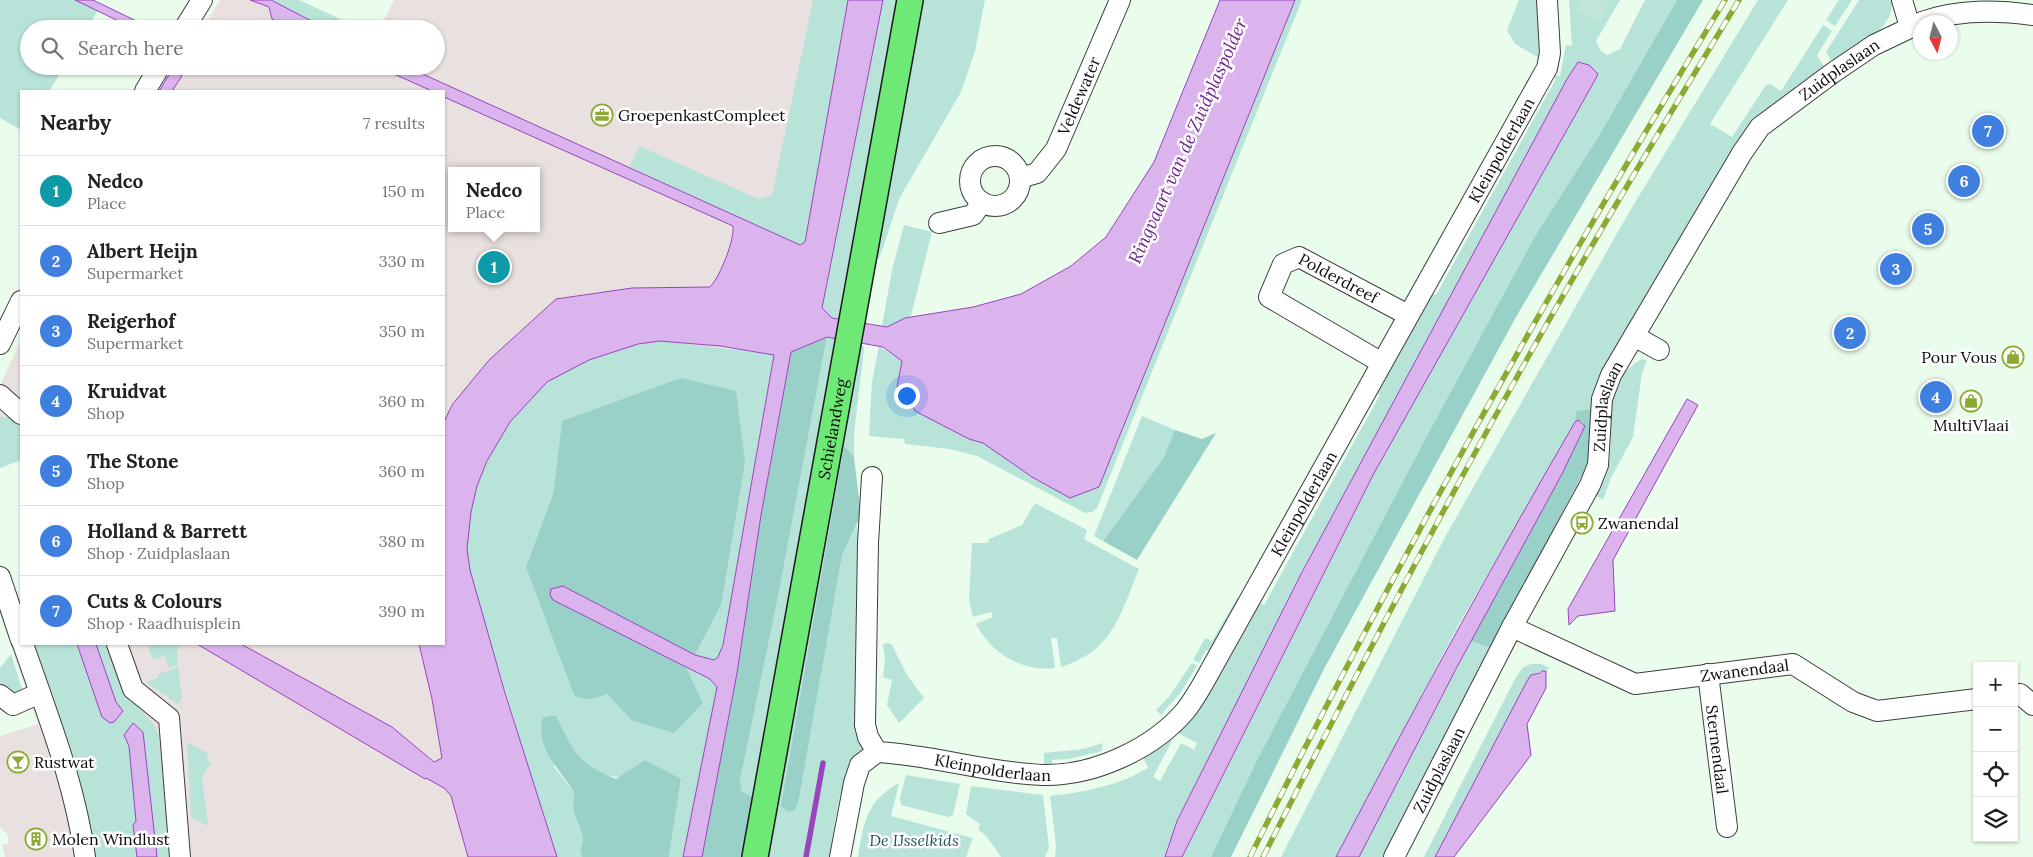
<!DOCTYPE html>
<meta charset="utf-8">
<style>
body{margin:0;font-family:Lora,serif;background:#f6f6f6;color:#202124}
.controls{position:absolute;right:15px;bottom:15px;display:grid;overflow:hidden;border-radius:0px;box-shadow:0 1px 4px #0004}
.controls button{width:45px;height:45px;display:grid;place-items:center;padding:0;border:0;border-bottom:1px solid #e0e0e0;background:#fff;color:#202124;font:25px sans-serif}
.compass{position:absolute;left:1913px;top:15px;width:45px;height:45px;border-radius:50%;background:#fff;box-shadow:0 1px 4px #0004;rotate:173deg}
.you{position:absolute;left:906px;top:395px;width:18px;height:18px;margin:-12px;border:4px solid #fff;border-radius:50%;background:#1a73e8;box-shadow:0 0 0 8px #1a73e833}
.badge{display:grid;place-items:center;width:32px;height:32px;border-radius:50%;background:#515f2b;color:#fff;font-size:16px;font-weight:700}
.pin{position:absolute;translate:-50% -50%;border:2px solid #fff;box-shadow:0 1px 5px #0006}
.popup{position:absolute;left:448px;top:167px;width:92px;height:65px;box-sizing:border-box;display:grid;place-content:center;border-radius:0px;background:#fff;filter:drop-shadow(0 1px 4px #0005);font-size:16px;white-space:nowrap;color:#757577}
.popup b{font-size:19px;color:#202124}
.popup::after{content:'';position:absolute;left:50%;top:100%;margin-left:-10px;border:10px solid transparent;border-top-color:#fff}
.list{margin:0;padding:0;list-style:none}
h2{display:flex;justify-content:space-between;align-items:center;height:65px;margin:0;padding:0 20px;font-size:21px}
h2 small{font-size:16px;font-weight:400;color:#757577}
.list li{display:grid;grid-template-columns:32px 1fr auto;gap:15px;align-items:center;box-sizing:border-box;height:70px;padding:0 20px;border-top:1px solid #e0e0e0}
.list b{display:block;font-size:19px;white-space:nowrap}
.list p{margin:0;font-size:16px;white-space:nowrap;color:#757577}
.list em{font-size:16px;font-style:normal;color:#757577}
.icon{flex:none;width:28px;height:28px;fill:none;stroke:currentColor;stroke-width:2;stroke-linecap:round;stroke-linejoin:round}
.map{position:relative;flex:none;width:2033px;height:857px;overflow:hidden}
.search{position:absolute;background:#fff;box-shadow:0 1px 4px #0004;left:20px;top:20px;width:425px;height:55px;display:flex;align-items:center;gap:12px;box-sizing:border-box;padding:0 18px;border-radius:28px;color:#757577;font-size:19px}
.panel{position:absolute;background:#fff;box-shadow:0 1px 4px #0004;left:20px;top:90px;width:425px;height:555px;border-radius:0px}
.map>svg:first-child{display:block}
.industrial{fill:#e9e1df;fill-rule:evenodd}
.green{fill:#b8e3d9}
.forest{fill:#99d1c9}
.pitch{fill:#c2e5da}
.water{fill:#dbb4ee;stroke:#9844bd}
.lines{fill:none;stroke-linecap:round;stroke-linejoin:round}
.stream{stroke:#9844bd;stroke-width:5.5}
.minor-casing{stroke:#3d3d3d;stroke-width:22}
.major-casing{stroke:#1b1b1b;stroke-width:28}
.minor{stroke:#fff;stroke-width:20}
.major{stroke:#6ee975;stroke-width:25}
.rail-casing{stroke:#8caa33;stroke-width:5.5}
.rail{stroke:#fff;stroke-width:4;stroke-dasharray:11;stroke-linecap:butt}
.labels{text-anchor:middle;stroke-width:5;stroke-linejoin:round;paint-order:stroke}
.street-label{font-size:16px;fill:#0a0a0a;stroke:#fff}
.poi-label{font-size:16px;fill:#0a0a0a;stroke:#fff;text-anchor:start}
.park-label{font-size:16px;font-style:italic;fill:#23555a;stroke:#fff}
.water-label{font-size:18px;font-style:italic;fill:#71238d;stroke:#fff}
</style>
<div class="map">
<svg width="2033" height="857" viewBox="0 0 2033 857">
<rect width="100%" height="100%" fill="#eafdec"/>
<g class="industrial">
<polygon points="220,0 260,0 313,29 202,29"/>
<path d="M394,0H862L804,313L444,458V91H162L178,66H436V29H379ZM452,171H536V228H452Z"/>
<polygon points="21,340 21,439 0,424 0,386"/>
<polygon points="0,590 21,644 444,644 491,857 5,857 2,845 9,843 7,834 0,827 0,736 38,724 0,614"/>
</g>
<g class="green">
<polygon points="0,0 75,0 98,10 87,29 29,29 29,66 65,66 49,91 21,91 21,130 0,118"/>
<polygon points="271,0 299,0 362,29 327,29"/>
<polygon points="813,0 848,0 805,242 800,245 630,167 639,146 759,199 772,195"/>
<polygon points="883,0 900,0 841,319 832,318 822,308 823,303"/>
<polygon points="922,0 985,0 975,51 961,92 900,197 879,259 874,258"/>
<polygon points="1295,0 1302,0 1097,508 1092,512 1085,513 977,456 950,449 905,444 904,439 869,436 872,382 879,346 902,361 897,387 907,395 912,408 969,439 983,443 1032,477 1099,487"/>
<polygon points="1519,0 1539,0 1541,59 1515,44 1507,30"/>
<path d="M1569,0H1620L1596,41L1600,50L1607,55L1620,49L1645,0H1677L1597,139L1537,233L1255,764L1211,857H1182L1373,475L1595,80L1589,65L1578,62L1301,573L1177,821L1165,857H1055L1056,845L1050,796C1085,792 1117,786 1148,768L1142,755L1161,743L1165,744L1173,739L1153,777L1160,781L1181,743L1194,750L1197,743L1178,733L1195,715L1213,688L1260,603L1264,605L1380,395L1377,393L1433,294L1436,295L1556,79L1551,76L1552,73L1560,76L1566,45L1572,46Z"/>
<polygon points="1758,0 1788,0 1710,124 1732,137 1766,85 1770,84 1781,91 1823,25 1832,31 1817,55 1825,68 1765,110 1749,127 1593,408 1576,411 1575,422 1459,624 1336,857 1281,857 1444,539 1628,214"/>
<polygon points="1839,0 1852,0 1835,26 1826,20"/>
<path d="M1859,0H1892C1895,30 1854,48 1833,63L1826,52Z"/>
<polygon points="904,225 932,232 911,316 887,327 882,326 892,270"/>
<polygon points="827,337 836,338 755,798 742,792 740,781 777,602"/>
<path d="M660,341L774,354L723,645L718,657L714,660L695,655L721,605L562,421L553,494L526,567L594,699L607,694L631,720L703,703L686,667L710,679L717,687L687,857H669L681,779C644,779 598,786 573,751C566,741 561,727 556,716L554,767L574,792C574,798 572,807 574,812C578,827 587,834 580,850L582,857H557C533,782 510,708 488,633C480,605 467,577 467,548C467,486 500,423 547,383C574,360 626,346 660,341Z"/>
<path d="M859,345L864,346V349L854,434V457L844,447L782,807L799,799L842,556L857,525L864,745C860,757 852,765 847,776C836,801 834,831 829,857H766Z"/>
<path d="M1642,359L1647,361L1642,373L1633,437L1611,478L1603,500L1594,495C1602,483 1609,471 1610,456C1614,417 1602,381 1642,359Z"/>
<polygon points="1142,416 1175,430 1163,459 1103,541 1094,536"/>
<polygon points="0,417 10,418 21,424 21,460 0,468"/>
<path d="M1035,503L1087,530L1084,539L1139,569C1120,615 1113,651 1061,667L1057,638H1051L1055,668C1021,672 991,653 976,624L993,617L991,612L973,617L969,601L972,543H988L989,539L1022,525Z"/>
<polygon points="1237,598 1241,601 1211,652 1206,650 1199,663 1193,660 1205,638 1212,641"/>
<polygon points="1471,641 1490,648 1383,857 1359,857"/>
<polygon points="888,643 892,645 907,675 924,698 899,723 887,705 892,680 883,677 885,660 883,644"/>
<polygon points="33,644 77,644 102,717 123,711 116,702 96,644 106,644 125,693 154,725 159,736 171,857 157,857 143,732 124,735 129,746 136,821 133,825 137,857 95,857"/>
<polygon points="147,644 180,644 177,651 178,665 169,668 165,656 153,660"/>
<polygon points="11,654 23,692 15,696 0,684 0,668"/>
<polygon points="1192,663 1197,666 1181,692 1161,715 1156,710 1168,698"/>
<polygon points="1531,664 1541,664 1550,668 1531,675 1435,857 1424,857 1515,679 1522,668"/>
<polygon points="178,667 182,698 178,704 146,682 158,678 158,674"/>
<polygon points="187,742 209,754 206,759 211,763 202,777 208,826 191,817"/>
<polygon points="1103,743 1102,751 1069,759 1052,760 1052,766 1044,767 1044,753 1083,749"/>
<polygon points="906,775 960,784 953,815 948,817 901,805 900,798"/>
<path d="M899,783L891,816L973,838L966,857H858C864,823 865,802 899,783Z"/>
<polygon points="971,786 1043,795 1049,848 1045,857 1001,857 987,837 978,829 980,824 966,814"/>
</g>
<g class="forest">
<polygon points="1677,0 1703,0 1516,317 1325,667 1231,857 1211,857 1255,764 1428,434 1537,233 1597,139"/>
<polygon points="827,337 777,602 740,781 742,792 755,798 745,857 702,857 737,673 761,515 791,352"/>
<path d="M681,378L736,391L745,462L721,605L695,655L563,586L553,600L686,667L703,703L674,733L631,720L607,694C595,699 586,702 574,695L526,567L553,494L562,421Z"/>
<polygon points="1593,408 1591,459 1586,468 1490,648 1471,641 1562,474 1585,426 1581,421 1575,422 1576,411"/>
<polygon points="1175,430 1202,439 1216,433 1137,560 1103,541 1163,459"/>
<polygon points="844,446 854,457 861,515 842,556 799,799 795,810 788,812 781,806"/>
<path d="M549,716H556C575,754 576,762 616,779L645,760L681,779L669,857H582L580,850C587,834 578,827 574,812C572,807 574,798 574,792C561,771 534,747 543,718Z"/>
</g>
<polygon class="pitch" points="1580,0 1609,0 1599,22 1575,11"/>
<g class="water">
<polygon points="75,0 93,0 153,29 135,29"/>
<polygon points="250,0 271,0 327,29 292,29 272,19 269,7"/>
<path d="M848,0H883L822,308L832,318L887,327L905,318L973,307L1021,294L1071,266L1106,237L1154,162L1220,0H1295L1099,487L1070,498L1032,477L983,443L969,439L915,411L907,395L897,387L902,361L883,347L827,337L791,352L761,515L737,673L702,857H683L717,687L710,679L553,600L550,595L551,589L563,586L695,655L714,660L718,657L723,645L774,355L720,346L660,341L638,344L589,360L547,382L510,422L487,461L477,486L471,512L467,549L470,570L505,693L557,857H468L451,796L444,788L426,778L425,779L197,644H241L392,727L434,762L442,758L432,699L419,644H444V422L452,405L489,360L556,299L632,288L710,287C720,277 735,239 733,226L444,97V91H432L376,66H405L800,245L805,242Z"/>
<polygon points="1578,62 1589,65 1598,74 1595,80 1373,475 1182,857 1165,857 1177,821 1301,574 1567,79"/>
<polygon points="172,70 182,76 172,91 159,91"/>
<polygon points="1687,399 1698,405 1613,560 1615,611 1578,616 1569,625 1568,609"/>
<path d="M1578,420L1585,426L1562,474L1457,667L1359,857H1336C1413,710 1492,565 1575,422Z"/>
<polygon points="77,644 96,644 116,702 123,711 114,722 110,723 102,717"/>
<polygon points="1542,671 1546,671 1546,688 1527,724 1531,755 1454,857 1435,857 1527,681 1531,675 1540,673"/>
<polygon points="133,723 143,732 157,857 137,857 133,825 136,821 129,746 124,735"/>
</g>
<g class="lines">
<polyline class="stream" points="806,857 823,763"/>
<g class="minor-casing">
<g id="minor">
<polyline points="1902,0 1910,27"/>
<path d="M1922,22C1958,9 1996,10 2033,15"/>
<polyline points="184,29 202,0"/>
<polyline points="145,91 160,66"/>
<circle cx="995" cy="181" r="25"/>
<path id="s1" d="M1020,178L1037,173L1056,149L1120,0"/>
<polyline points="939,223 973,215 982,202"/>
<polyline points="1634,336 1659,350"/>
<polyline points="0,344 21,301"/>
<path id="s2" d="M1382,363L1269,297L1283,264L1299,257L1408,315"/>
<polyline points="0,395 21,414"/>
<path id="s3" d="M872,477L868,543L865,725L868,737L877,752C933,755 988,773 1043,775C1094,776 1153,749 1186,710C1195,698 1203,684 1210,671L1547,68L1550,53L1547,0"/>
<polyline points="0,577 21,640"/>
<path id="s4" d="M1512,627L1635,684L1793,664L1853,702L1877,711L1977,699"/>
<path d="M23,644C47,714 75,783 85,857"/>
<polyline points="117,644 133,689 169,718 180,857"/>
<path id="s5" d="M1708,674L1727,827"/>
<polyline points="2014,694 2020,694 2033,705"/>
<polyline points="0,695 13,705 40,693"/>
<polyline points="840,857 854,783 860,765 877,752"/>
<path id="s6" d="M1394,857L1512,627L1590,485L1598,465L1602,399L1611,375L1742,153L1760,127L1834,72L1874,45L1920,23"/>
</g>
</g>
<g class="major-casing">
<g id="major">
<path id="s7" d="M755,857L910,0"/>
</g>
</g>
<use href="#minor" class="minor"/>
<use href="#major" class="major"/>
<g class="rail-casing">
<g id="rail">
<path d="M1250,857C1395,564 1555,279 1725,0"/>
<path d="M1263,857C1342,702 1422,547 1507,395C1581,261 1660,130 1739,0"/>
</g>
</g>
<use href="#rail" class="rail"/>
</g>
<defs>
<g id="office-ring" transform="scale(1.125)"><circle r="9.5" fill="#fff" stroke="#8caa33" stroke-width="1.5"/><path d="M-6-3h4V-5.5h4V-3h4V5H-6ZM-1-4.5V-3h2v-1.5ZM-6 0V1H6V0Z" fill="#8caa33"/></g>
<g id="shop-ring" transform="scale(1.125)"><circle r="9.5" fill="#fff" stroke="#8caa33" stroke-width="1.5"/><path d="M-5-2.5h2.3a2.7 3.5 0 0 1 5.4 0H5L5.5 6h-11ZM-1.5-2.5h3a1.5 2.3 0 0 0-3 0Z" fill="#8caa33"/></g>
<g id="bus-ring" transform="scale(1.125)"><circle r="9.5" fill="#fff" stroke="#8caa33" stroke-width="1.5"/><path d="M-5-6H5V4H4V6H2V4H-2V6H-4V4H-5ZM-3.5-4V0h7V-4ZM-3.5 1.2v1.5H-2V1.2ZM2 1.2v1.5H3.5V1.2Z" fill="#8caa33"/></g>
<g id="bar-ring" transform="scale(1.125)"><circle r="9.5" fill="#fff" stroke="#8caa33" stroke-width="1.5"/><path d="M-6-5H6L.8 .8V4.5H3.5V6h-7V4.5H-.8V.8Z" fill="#8caa33"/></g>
<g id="building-ring" transform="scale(1.125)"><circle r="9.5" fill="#fff" stroke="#8caa33" stroke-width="1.5"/><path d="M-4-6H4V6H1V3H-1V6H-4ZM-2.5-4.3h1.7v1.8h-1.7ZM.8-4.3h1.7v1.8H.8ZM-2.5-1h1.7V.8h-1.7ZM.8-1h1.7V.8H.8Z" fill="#8caa33"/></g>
</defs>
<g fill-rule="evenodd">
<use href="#office-ring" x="602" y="115"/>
<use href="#shop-ring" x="2013" y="357"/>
<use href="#shop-ring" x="1971" y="401"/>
<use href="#bus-ring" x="1582" y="523"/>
<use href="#bar-ring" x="18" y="762"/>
<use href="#building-ring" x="36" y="839"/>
</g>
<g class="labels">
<g class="street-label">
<text dy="6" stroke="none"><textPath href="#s6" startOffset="921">Zuidplaslaan</textPath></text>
<text dy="6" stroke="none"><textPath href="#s1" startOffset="106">Veldewater</textPath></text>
<text dy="6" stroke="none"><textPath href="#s3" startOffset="1250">Kleinpolderlaan</textPath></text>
<text dy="6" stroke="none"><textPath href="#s2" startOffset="229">Polderdreef</textPath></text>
<text dy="6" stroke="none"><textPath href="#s6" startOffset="502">Zuidplaslaan</textPath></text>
<text dy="6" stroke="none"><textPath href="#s7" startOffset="435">Schielandweg</textPath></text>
<text dy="6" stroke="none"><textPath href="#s3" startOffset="845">Kleinpolderlaan</textPath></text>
<text dy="6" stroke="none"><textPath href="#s4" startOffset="246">Zwanendaal</textPath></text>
<text dy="6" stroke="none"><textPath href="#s5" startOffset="76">Sternendaal</textPath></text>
<text dy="6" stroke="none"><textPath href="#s3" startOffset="395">Kleinpolderlaan</textPath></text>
<text dy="6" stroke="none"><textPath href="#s6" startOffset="98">Zuidplaslaan</textPath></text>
</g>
<g class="poi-label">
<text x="618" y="121">GroepenkastCompleet</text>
<text x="1997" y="363" text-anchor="end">Pour Vous</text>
<text x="1971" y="431" text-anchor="middle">MultiVlaai</text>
<text x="1598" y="529">Zwanendal</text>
<text x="34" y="768">Rustwat</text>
<text x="52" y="845">Molen Windlust</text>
</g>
<g class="park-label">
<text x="914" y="846">De IJsselkids</text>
</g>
<g class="water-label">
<text transform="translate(1188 141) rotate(-66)" y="6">Ringvaart van de Zuidplaspolder</text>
</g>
</g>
</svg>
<div class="controls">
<button>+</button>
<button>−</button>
<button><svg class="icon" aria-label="locate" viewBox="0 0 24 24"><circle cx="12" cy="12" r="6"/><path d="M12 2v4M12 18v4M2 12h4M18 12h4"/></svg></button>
<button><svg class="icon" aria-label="layers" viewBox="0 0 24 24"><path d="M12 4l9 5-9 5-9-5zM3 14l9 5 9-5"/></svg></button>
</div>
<svg class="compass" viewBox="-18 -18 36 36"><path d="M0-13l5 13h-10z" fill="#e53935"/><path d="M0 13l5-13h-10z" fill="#757577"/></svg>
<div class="you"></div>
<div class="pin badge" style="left:494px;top:267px;background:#0f9aa8">1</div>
<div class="popup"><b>Nedco</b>Place</div>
<div class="pin badge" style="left:1850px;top:333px;background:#3f7fe0">2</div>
<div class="pin badge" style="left:1896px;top:269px;background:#3f7fe0">3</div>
<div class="pin badge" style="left:1936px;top:397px;background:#3f7fe0">4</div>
<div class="pin badge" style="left:1928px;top:229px;background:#3f7fe0">5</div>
<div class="pin badge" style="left:1964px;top:181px;background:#3f7fe0">6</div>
<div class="pin badge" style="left:1988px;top:131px;background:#3f7fe0">7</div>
<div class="search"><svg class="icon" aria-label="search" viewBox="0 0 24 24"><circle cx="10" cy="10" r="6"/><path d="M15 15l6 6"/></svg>Search here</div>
<section class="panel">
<h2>Nearby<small>7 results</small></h2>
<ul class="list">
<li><span class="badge" style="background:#0f9aa8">1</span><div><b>Nedco</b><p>Place</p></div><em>150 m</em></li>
<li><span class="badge" style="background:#3f7fe0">2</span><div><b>Albert Heijn</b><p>Supermarket</p></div><em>330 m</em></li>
<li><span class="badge" style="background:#3f7fe0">3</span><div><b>Reigerhof</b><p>Supermarket</p></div><em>350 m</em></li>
<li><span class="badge" style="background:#3f7fe0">4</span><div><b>Kruidvat</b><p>Shop</p></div><em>360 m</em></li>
<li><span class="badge" style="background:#3f7fe0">5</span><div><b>The Stone</b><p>Shop</p></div><em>360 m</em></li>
<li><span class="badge" style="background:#3f7fe0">6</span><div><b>Holland &amp; Barrett</b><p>Shop · Zuidplaslaan</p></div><em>380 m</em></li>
<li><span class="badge" style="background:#3f7fe0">7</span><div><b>Cuts &amp; Colours</b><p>Shop · Raadhuisplein</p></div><em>390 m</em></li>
</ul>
</section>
</div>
